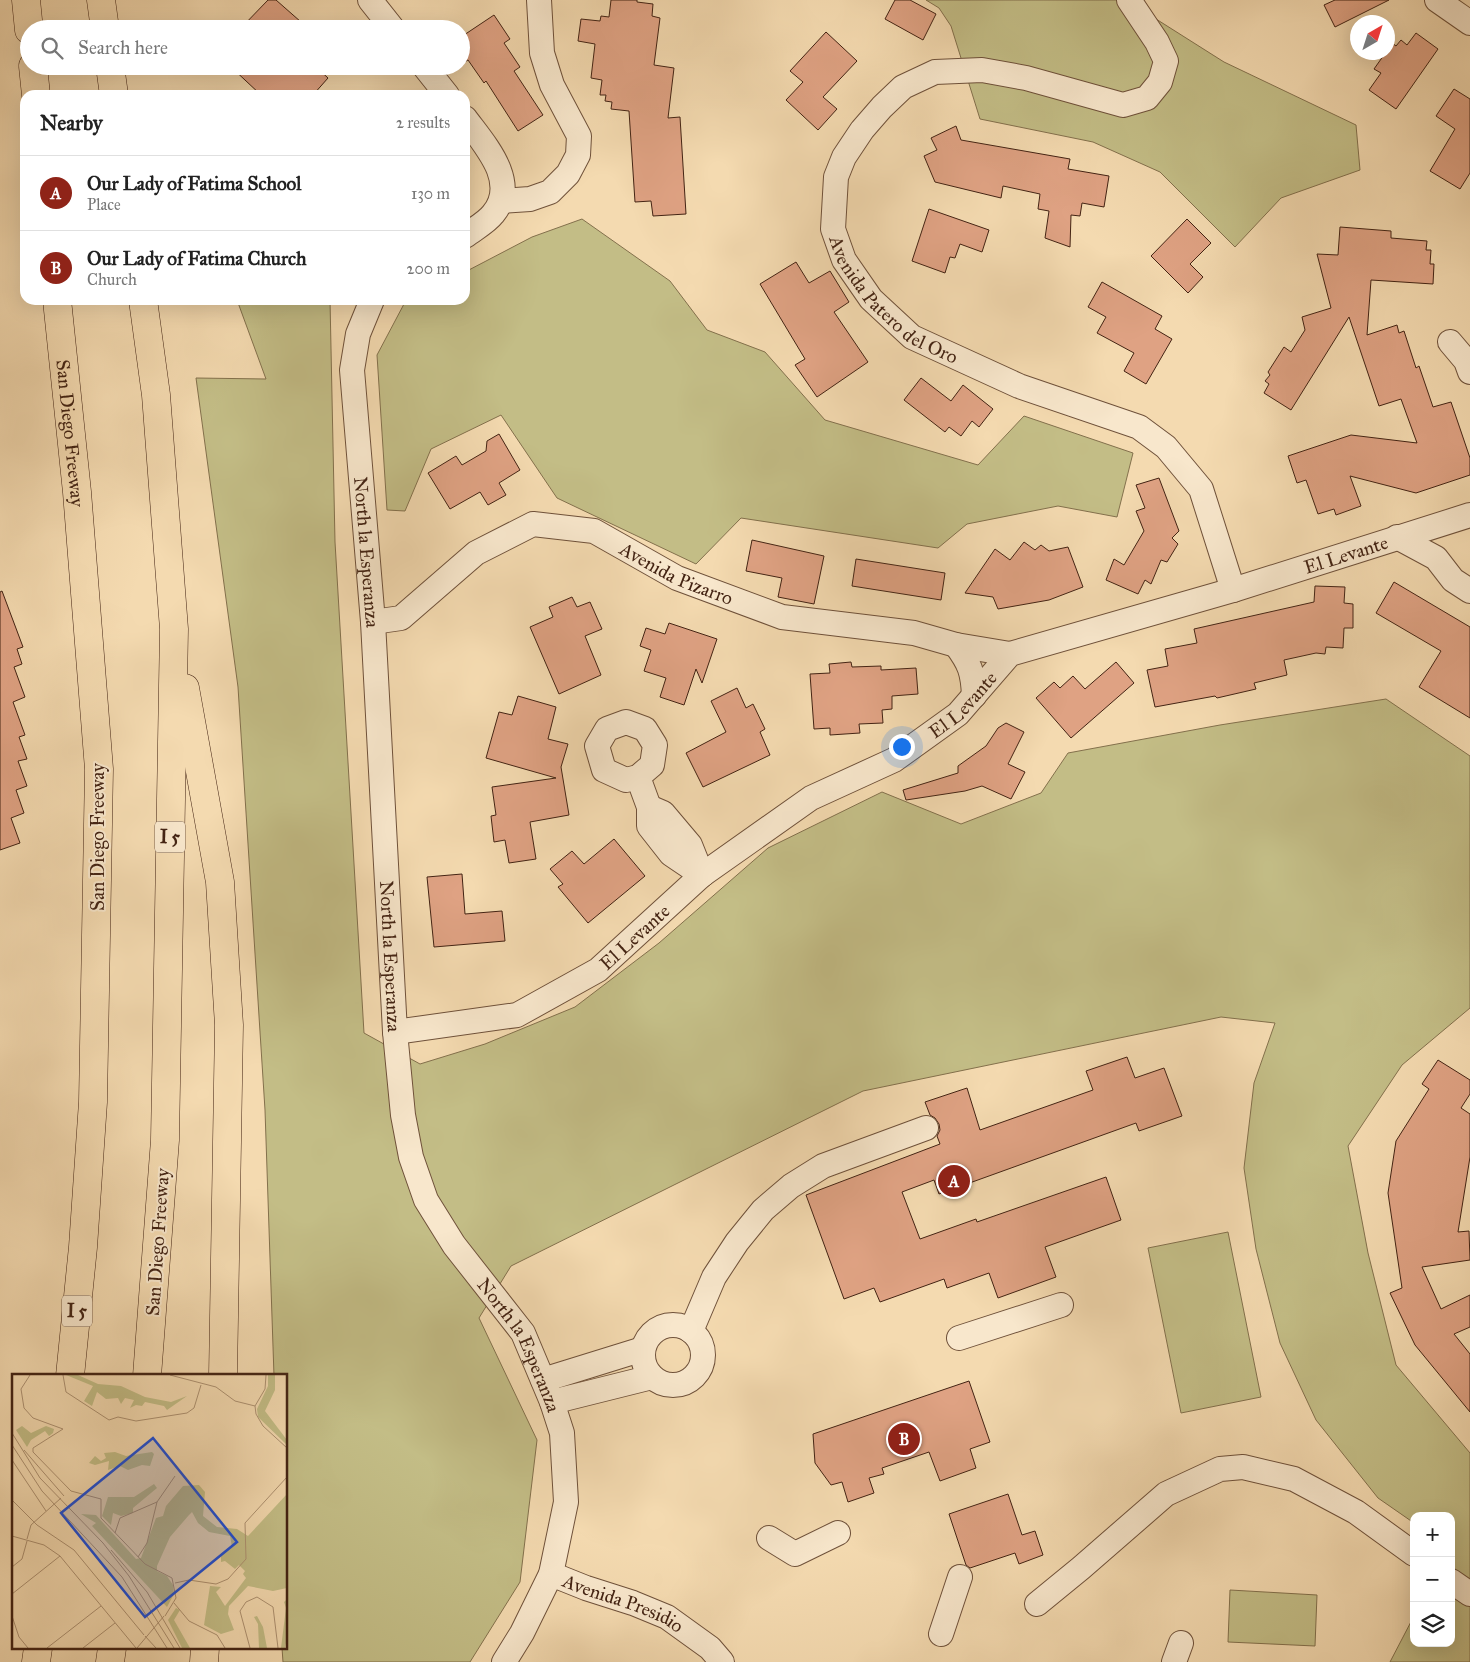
<!DOCTYPE html>
<meta charset="utf-8">
<style>
body{margin:0;font-family:"IM FELL Great Primer",serif;background:#f6f6f6;color:#222}
.controls{position:absolute;right:15px;bottom:15px;display:grid;overflow:hidden;border-radius:10px;box-shadow:0 5px 20px #0002}
.controls button{width:45px;height:45px;display:grid;place-items:center;padding:0;border:0;border-bottom:1px solid #e0e0e0;background:#fff;color:#222;font:25px sans-serif}
.compass{position:absolute;left:1350px;top:15px;width:45px;height:45px;border-radius:50%;background:#fff;box-shadow:0 5px 20px #0002;rotate:39deg}
.you{position:absolute;left:901px;top:746px;width:18px;height:18px;margin:-12px;border:4px solid #fff;border-radius:50%;background:#1a73e8;box-shadow:0 0 0 8px #1a73e833}
.badge{display:grid;place-items:center;width:32px;height:32px;border-radius:50%;background:#8f2418;color:#fff;font-size:16px;font-weight:700}
.pin{position:absolute;translate:-50% -50%;border:2px solid #fff;box-shadow:0 1px 5px #0006}
.list{margin:0;padding:0;list-style:none}
h2{display:flex;justify-content:space-between;align-items:center;height:65px;margin:0;padding:0 20px;font-size:21px}
h2 small{font-size:16px;font-weight:400;color:#767676}
.list li{display:grid;grid-template-columns:32px 1fr auto;gap:15px;align-items:center;box-sizing:border-box;height:75px;padding:0 20px;border-top:1px solid #e0e0e0}
.list b{display:block;font-size:19px;white-space:nowrap}
.list p{margin:0;font-size:16px;white-space:nowrap;color:#767676}
.list em{font-size:16px;font-style:normal;color:#767676}
.icon{flex:none;width:28px;height:28px;fill:none;stroke:currentColor;stroke-width:2;stroke-linecap:round;stroke-linejoin:round}
.map{position:relative;flex:none;width:1470px;height:1662px;overflow:hidden}
.search{position:absolute;background:#fff;box-shadow:0 5px 20px #0002;left:20px;top:20px;width:450px;height:55px;display:flex;align-items:center;gap:12px;box-sizing:border-box;padding:0 18px;border-radius:28px;color:#767676;font-size:19px}
.panel{position:absolute;background:#fff;box-shadow:0 5px 20px #0002;left:20px;top:90px;width:450px;height:215px;border-radius:15px}
.map>svg:first-child{display:block}
.green{fill:#c3bd86;stroke:#83704c}
.building{fill:#dfa283;stroke:#432313}
.lines{fill:none;stroke-linecap:round;stroke-linejoin:round}
.minor-casing{stroke:#6f513a;stroke-width:26}
.highway-casing{stroke:#432313;stroke-width:29}
.minor{stroke:#f8e7cc;stroke-width:24}
.highway{stroke:#f4dab0;stroke-width:28}
.labels{text-anchor:middle;stroke-width:4;stroke-linejoin:round;paint-order:stroke}
.shield{fill:#f8e7cc;stroke:#795e4a;stroke-width:1}
.shield-label{font-size:18px;font-weight:bold;fill:#432313}
.street-label{font-size:19px;fill:#432313;stroke:#f8e7cc}
.inset-road{fill:none;stroke:#ad9171;stroke-width:1}
.view{fill:#1d4ed8;fill-opacity:0.15;stroke:#1d4ed8;stroke-width:2.5}
.inset-edge{fill:none;stroke:#432313;stroke-width:2.5}
</style>
<div class="map">
<svg width="1470" height="1662" viewBox="0 0 1470 1662">
<rect width="100%" height="100%" fill="#f4dab0"/>
<filter id="stains"><feTurbulence type="fractalNoise" baseFrequency=".004" numOctaves="4"/><feColorMatrix values="0 0 0 0 .2 0 0 0 0 .09 0 0 0 0 .02 0 0 0 .5 -.17"/></filter>
<radialGradient id="worn" r=".72"><stop offset=".6" stop-color="#630" stop-opacity="0"/><stop offset="1" stop-color="#630" stop-opacity=".3"/></radialGradient>
<g class="green">
<polygon points="926,0 1126,0 1224,62 1356,125 1360,170 1281,198 1235,247 1160,172 1093,142 980,119 951,26 939,8"/>
<polygon points="582,219 670,281 707,330 765,352 825,420 978,465 1024,416 1133,453 1117,517 1058,506 967,524 938,548 741,518 696,564 557,498 501,415 431,449 405,511 387,510 377,355 404,304 412,300 465,300 465,272 532,237"/>
<polygon points="237,300 330,300 335,542 364,1033 420,1064 485,1044 575,1007 659,943 768,848 882,792 961,824 1041,793 1068,753 1220,725 1386,699 1470,756 1470,1008 1402,1065 1348,1146 1368,1253 1396,1365 1470,1453 1470,1662 1390,1662 1414,1616 1414,1643 1451,1643 1451,1516 1414,1516 1414,1523 1378,1498 1316,1420 1280,1343 1256,1249 1244,1168 1254,1083 1275,1023 1221,1017 863,1091 511,1266 479,1318 537,1440 520,1582 470,1662 283,1662 282,1648 286,1648 286,1376 274,1376 265,1110 238,687 196,378 266,379"/>
<polygon points="1228,1232 1261,1397 1181,1413 1148,1248"/>
<polygon points="1230,1590 1317,1595 1315,1646 1228,1642"/>
</g>
<g class="building">
<polygon points="268,0 276,0 309,29 240,29"/>
<polygon points="611,0 637,0 637,2 653,4 652,16 660,18 654,65 674,68 668,118 680,117 686,214 653,216 651,201 635,202 629,111 611,109 612,102 605,101 606,95 600,95 602,80 591,78 595,44 578,41 581,19 600,21 601,16 609,17"/>
<polygon points="895,0 910,0 936,14 923,40 885,19"/>
<polygon points="1335,0 1389,0 1335,27 1324,5"/>
<polygon points="494,15 510,39 504,43 520,67 514,71 543,115 518,131 486,81 484,83 468,60 461,64 461,37"/>
<polygon points="826,32 857,61 823,97 837,109 818,130 786,100 803,82 790,71"/>
<polygon points="1416,33 1438,49 1396,109 1369,90 1381,73 1374,69 1386,52 1388,52 1388,40 1396,46 1401,40 1407,45"/>
<polygon points="230,66 315,66 328,78 313,95 261,95"/>
<polygon points="1454,89 1470,99 1470,173 1460,189 1430,171 1455,129 1436,116"/>
<polygon points="956,126 961,140 1070,159 1068,169 1109,176 1104,207 1082,203 1080,216 1071,215 1070,247 1045,238 1049,211 1038,209 1040,194 1003,186 1001,198 935,182 924,156 937,150 931,138"/>
<polygon points="929,209 989,230 982,252 960,244 955,258 950,257 945,273 912,261"/>
<polygon points="1187,219 1211,243 1190,264 1203,277 1188,293 1151,256"/>
<polygon points="1340,227 1391,231 1391,238 1427,241 1426,250 1431,250 1430,264 1434,264 1433,284 1371,280 1367,335 1397,325 1399,333 1404,331 1416,368 1419,366 1433,407 1451,402 1470,458 1470,475 1416,493 1350,476 1361,506 1336,515 1334,509 1318,514 1306,480 1297,483 1288,456 1351,435 1417,443 1401,399 1379,406 1349,317 1291,410 1264,393 1269,384 1265,381 1270,375 1268,372 1284,347 1291,352 1305,330 1302,317 1331,308 1317,254 1338,255"/>
<polygon points="796,262 809,283 830,271 849,302 834,312 868,362 817,397 795,365 805,359 760,284"/>
<polygon points="1102,282 1162,316 1155,329 1172,339 1146,384 1124,371 1134,353 1097,333 1106,317 1088,307"/>
<polygon points="921,378 951,401 963,385 993,409 979,427 972,421 961,436 949,427 945,432 904,400"/>
<polygon points="499,434 520,470 499,483 506,495 488,505 480,492 450,509 428,473 456,456 462,465 486,451 487,441"/>
<polygon points="1159,478 1179,531 1172,538 1178,544 1167,562 1161,560 1151,584 1145,580 1138,594 1106,580 1114,559 1124,565 1144,531 1136,511 1145,508 1136,485"/>
<polygon points="752,540 824,556 814,604 778,597 782,578 746,571"/>
<polygon points="1024,542 1035,550 1041,545 1049,551 1068,547 1083,587 1049,600 998,609 993,597 965,593 995,549 1010,560"/>
<polygon points="856,559 945,573 941,600 852,586"/>
<polygon points="1394,582 1470,627 1470,718 1419,687 1441,651 1376,613"/>
<polygon points="1315,586 1345,587 1344,603 1353,604 1353,628 1344,628 1343,648 1326,647 1325,654 1316,653 1284,660 1287,675 1254,683 1256,689 1217,698 1215,696 1155,707 1147,670 1168,666 1165,649 1197,643 1194,629 1314,602"/>
<polygon points="2,591 23,647 17,649 22,664 14,667 25,697 13,702 25,735 19,737 27,759 18,761 27,786 16,790 24,813 11,818 20,843 0,850 0,592"/>
<polygon points="572,597 577,607 590,602 602,629 585,636 601,675 559,694 530,627 553,617 549,607"/>
<polygon points="669,623 717,639 702,683 696,669 684,705 660,697 666,678 644,671 651,650 640,646 646,628 665,634"/>
<polygon points="851,662 852,667 881,666 881,670 916,668 918,694 892,696 892,709 882,710 883,723 859,724 860,733 830,735 830,728 814,729 810,674 830,673 829,664"/>
<polygon points="1116,662 1134,683 1071,738 1036,698 1054,682 1060,688 1073,676 1085,689"/>
<polygon points="737,688 746,708 753,704 765,729 760,732 770,755 703,787 686,753 726,732 711,701"/>
<polygon points="518,696 556,707 548,739 568,744 561,767 569,815 530,822 536,859 509,863 505,840 494,842 491,816 496,815 492,787 556,778 486,758 499,712 512,715"/>
<polygon points="1006,723 1024,732 1008,764 1025,772 1011,799 982,786 965,791 906,800 903,790 958,773 958,766 986,746 998,728"/>
<polygon points="614,839 645,876 588,923 558,887 563,884 550,869 572,851 584,864"/>
<polygon points="462,874 465,914 502,911 505,941 434,947 427,877"/>
<polygon points="1127,1057 1135,1078 1164,1068 1182,1116 1139,1131 1136,1123 939,1194 934,1180 902,1192 920,1239 976,1219 977,1222 1106,1177 1121,1220 1045,1247 1056,1277 998,1298 989,1273 947,1288 944,1279 880,1302 874,1288 844,1299 806,1195 940,1144 937,1136 940,1130 939,1124 935,1118 930,1115 925,1102 967,1088 980,1130 1093,1090 1086,1071"/>
<polygon points="1438,1060 1470,1080 1470,1094 1461,1108 1470,1114 1470,1157 1458,1232 1469,1231 1470,1260 1422,1267 1441,1309 1470,1295 1470,1327 1454,1334 1470,1354 1470,1412 1415,1345 1390,1293 1402,1288 1388,1193 1396,1141 1429,1089 1422,1084"/>
<polygon points="969,1381 990,1442 970,1449 976,1468 940,1481 929,1452 882,1468 884,1474 869,1478 874,1493 848,1502 842,1482 831,1485 815,1463 813,1434"/>
<polygon points="1008,1494 1022,1535 1035,1531 1043,1555 1019,1564 1015,1553 970,1568 966,1565 949,1514"/>
</g>
<g class="lines">
<g class="minor-casing">
<g id="minor">
<polyline points="370,0 393,29"/>
<path id="s1" d="M1129,0L1157,42L1166,61L1160,82L1147,98L1123,105L1026,78L982,70L935,72L903,87L882,107L862,130L844,157L836,177L833,229L844,260L871,299L912,337L1019,386L1139,427L1166,447L1201,489L1233,590"/>
<polyline points="1437,0 1470,23"/>
<polyline points="424,66 447,95"/>
<path d="M465,118C484,144 520,182 493,214C486,223 474,229 465,236"/>
<polyline points="501,201 530,199 550,192 568,174 578,155 579,136 552,85 542,53 539,0"/>
<path id="s2" d="M372,300L358,334L352,370L373,622L395,1032L403,1115L411,1157L426,1200L454,1245L523,1333L552,1402L562,1433L566,1502L551,1574L522,1633L504,1662"/>
<polyline points="1450,342 1466,361 1470,372"/>
<polyline points="1397,537 1436,558 1453,580 1470,591"/>
<path id="s3" d="M373,622L401,618L476,553L533,524L594,531L677,578L782,617L914,633L956,645L1010,654"/>
<path d="M956,645C970,664 973,672 974,696"/>
<polygon points="626,722 645,729 655,745 652,765 638,777 626,780 604,770 597,746 607,729"/>
<polyline points="638,777 649,807 649,826 671,854 702,875"/>
<polyline points="649,807 663,813 690,845 702,875"/>
<path id="s4" d="M395,1032L517,1015L598,970L702,875L811,798L894,760L958,714L1010,654L1233,590L1470,515"/>
<circle cx="673" cy="1355" r="30"/>
<polyline points="691,1331 714,1277 737,1242 763,1210 791,1186 823,1166 926,1128"/>
<polyline points="959,1338 1061,1305"/>
<polyline points="543,1380 643,1349"/>
<polyline points="552,1402 652,1377"/>
<polyline points="769,1538 795,1554 838,1533"/>
<path id="s5" d="M551,1574L586,1588L633,1603L667,1617L710,1648L722,1662"/>
<polyline points="1451,1581 1470,1594"/>
<polyline points="1037,1604 1081,1568 1166,1494 1220,1469 1243,1467 1294,1479 1356,1512 1414,1554"/>
<polyline points="941,1634 960,1577"/>
<polyline points="1174,1662 1181,1643"/>
</g>
</g>
<g class="highway-casing">
<g id="highway">
<polyline points="26,0 29,30"/>
<polyline points="101,0 105,29"/>
<polyline points="33,66 36,95"/>
<polyline points="110,66 114,95"/>
<path id="s6" d="M57,300L77,492L99,769L93,1102L83,1247L70,1376"/>
<polyline points="143,300 156,395 174,629 165,1140 147,1376"/>
<polyline points="185,688 220,882 229,1025 223,1376"/>
<polyline points="36,1662 38,1648"/>
<polyline points="110,1662 112,1648"/>
<polyline points="204,1662 205,1648"/>
</g>
</g>
<use href="#minor" class="minor"/>
<use href="#highway" class="highway"/>
</g>
<g class="labels">
<g class="shield">
<rect x="155" y="821.5" width="30" height="31" rx="4"/>
<rect x="62" y="1295.5" width="30" height="31" rx="4"/>
</g>
<g class="shield-label">
<text x="170" y="843">I 5</text>
<text x="77" y="1317">I 5</text>
</g>
<g class="street-label">
<text dy="7" stroke="none"><textPath href="#s1" startOffset="629">Avenida Patero del Oro</textPath></text>
<text dy="7" stroke="none"><textPath href="#s6" startOffset="134">San Diego Freeway</textPath></text>
<text dy="7" stroke="none"><textPath href="#s2" startOffset="256">North la Esperanza</textPath></text>
<text dy="7" stroke="none"><textPath href="#s4" startOffset="1090">El Levante</textPath></text>
<text dy="7" stroke="none"><textPath href="#s3" startOffset="346">Avenida Pizarro</textPath></text>
<text dy="7" stroke="none"><textPath href="#s4" startOffset="670">El Levante</textPath></text>
<text transform="translate(97 837) rotate(-90)" y="7">San Diego Freeway</text>
<text dy="7" stroke="none"><textPath href="#s4" startOffset="265">El Levante</textPath></text>
<text dy="7" stroke="none"><textPath href="#s2" startOffset="661">North la Esperanza</textPath></text>
<text transform="translate(157 1242) rotate(-86)" y="7">San Diego Freeway</text>
<text dy="7" stroke="none"><textPath href="#s2" startOffset="1082">North la Esperanza</textPath></text>
<text dy="7" stroke="none"><textPath href="#s5" startOffset="78">Avenida Presidio</textPath></text>
</g>
</g>
<g transform="translate(12 1374)">
<rect width="275" height="275" fill="#f4dab0"/>
<path d="M54,1H66L86,10L109,12L133,23L159,28L175,22L155,36L152,32L133,28L130,32L124,31L118,34L122,26L113,24L109,30L106,24L94,25L85,18L80,32L72,27L81,12ZM256,1H263V16L253,37L275,66V71L246,43L245,35L256,12ZM10,52L19,59L34,52L42,55L41,59L37,62L33,57L19,66L15,73L4,56ZM103,78L114,82L140,78L142,80L138,92L130,91L116,96L108,92L96,96L97,87L83,91L77,89L83,82L89,87L94,84L92,79ZM142,110L145,114L121,134V139L109,142L101,139L99,151L90,142L96,123H122ZM187,111L193,118L191,142L205,153L225,155L236,162L275,120V214L261,217L236,212L217,232L216,240L222,256L209,260L192,251L198,212L209,213L204,218L213,232L234,204L231,200L233,197L227,191L223,195L213,187L209,188V181L220,173L218,162L197,158L186,149L180,138L177,141L158,163L145,192V197L155,202L161,211L162,220L155,233L80,152L84,149L69,140L84,141L124,185L129,184L144,144L151,142L154,132L171,112ZM275,225V264L273,274H269L274,234L272,228ZM164,234L168,236L162,246L178,274H170L156,246ZM245,242L251,253L255,274H247L246,250L242,243Z" fill="#c3bd86"/>
<path class="inset-road" d="M18,1L9,15L12,34L21,44L51,55L21,74V78L59,117L89,125V144L133,190L160,204L164,224L153,242M51,1L54,18L97,46L106,43L124,47L175,39L182,34L189,11M158,1L204,13L223,27L243,32M254,1L253,15L243,32L244,40L251,52L275,74M0,59L28,104L91,169L117,202L162,274M0,71L30,117L110,203L155,274M12,76L52,122M0,86L34,137M0,126L25,151L62,176L132,261M103,159L108,144L145,128M0,162L32,171L48,182L124,274M15,165L19,151L49,124M99,176L135,218L168,274M126,183L135,169L145,128L163,102M0,193L10,185L15,167M163,209L177,206L204,210L216,205L234,185L233,149L275,103M0,220L48,182M162,229L177,247L205,261L213,274M0,242L7,263L16,274M133,262L144,274M35,274L89,232M71,274L103,249M125,274L152,242M238,274L228,237L234,228L245,223L261,233L266,274"/>
<path class="view" d="M141,64L225,168L133,243L49,139Z"/>
<rect width="275" height="275" class="inset-edge"/>
</g>
<rect width="100%" height="100%" filter="url(#stains)"/>
<rect width="100%" height="100%" fill="url(#worn)"/>
</svg>
<div class="controls">
<button>+</button>
<button>−</button>
<button><svg class="icon" aria-label="layers" viewBox="0 0 24 24"><path d="M12 4l9 5-9 5-9-5zM3 14l9 5 9-5"/></svg></button>
</div>
<svg class="compass" viewBox="-18 -18 36 36"><path d="M0-13l5 13h-10z" fill="#e53935"/><path d="M0 13l5-13h-10z" fill="#767676"/></svg>
<div class="you"></div>
<div class="pin badge" style="left:954px;top:1181px">A</div>
<div class="pin badge" style="left:904px;top:1439px">B</div>
<div class="search"><svg class="icon" aria-label="search" viewBox="0 0 24 24"><circle cx="10" cy="10" r="6"/><path d="M15 15l6 6"/></svg>Search here</div>
<section class="panel">
<h2>Nearby<small>2 results</small></h2>
<ul class="list">
<li><span class="badge">A</span><div><b>Our Lady of Fatima School</b><p>Place</p></div><em>130 m</em></li>
<li><span class="badge">B</span><div><b>Our Lady of Fatima Church</b><p>Church</p></div><em>200 m</em></li>
</ul>
</section>
</div>
